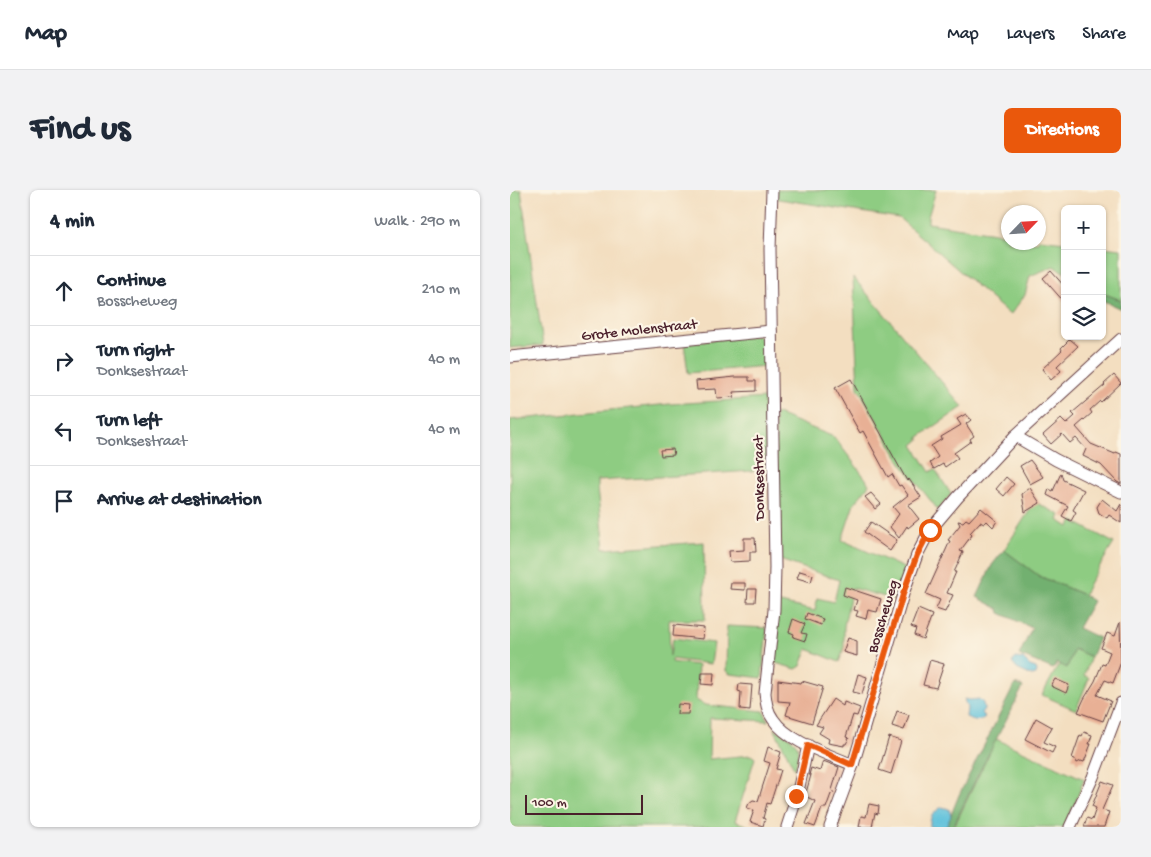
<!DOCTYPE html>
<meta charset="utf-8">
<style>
body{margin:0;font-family:"Gochi Hand",sans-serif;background:#f2f2f3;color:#1f2937}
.controls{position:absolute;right:15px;top:15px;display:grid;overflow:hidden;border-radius:8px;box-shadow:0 1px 4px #0004}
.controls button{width:45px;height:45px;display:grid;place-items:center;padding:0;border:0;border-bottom:1px solid #e0e1e3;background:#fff;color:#1f2937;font:25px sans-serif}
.compass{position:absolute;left:491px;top:15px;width:45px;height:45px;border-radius:50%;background:#fff;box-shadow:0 1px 4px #0004;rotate:65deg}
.scale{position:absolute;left:15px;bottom:12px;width:118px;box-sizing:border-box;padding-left:5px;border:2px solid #4a1f2b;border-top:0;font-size:14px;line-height:18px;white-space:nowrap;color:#4a1f2b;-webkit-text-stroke:4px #fcf5e5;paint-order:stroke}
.stop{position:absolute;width:15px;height:15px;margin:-11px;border:4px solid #ea580c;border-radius:50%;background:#fff}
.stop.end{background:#ea580c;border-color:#fff;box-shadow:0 1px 5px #0008}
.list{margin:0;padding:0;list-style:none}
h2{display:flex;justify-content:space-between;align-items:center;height:65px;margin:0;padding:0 20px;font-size:21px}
h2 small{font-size:16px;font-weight:400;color:#747a83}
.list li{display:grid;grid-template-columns:32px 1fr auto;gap:15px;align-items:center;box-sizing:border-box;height:70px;padding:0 20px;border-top:1px solid #e0e1e3}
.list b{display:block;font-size:19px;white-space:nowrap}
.list p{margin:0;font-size:16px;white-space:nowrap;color:#747a83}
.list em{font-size:16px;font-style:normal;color:#747a83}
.icon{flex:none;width:28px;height:28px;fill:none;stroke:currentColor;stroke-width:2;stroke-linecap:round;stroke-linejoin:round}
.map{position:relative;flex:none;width:611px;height:637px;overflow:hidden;border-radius:8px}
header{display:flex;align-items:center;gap:30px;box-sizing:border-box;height:70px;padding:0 25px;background:#fff;border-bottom:1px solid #e0e1e3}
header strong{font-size:24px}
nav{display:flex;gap:28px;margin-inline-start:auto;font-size:18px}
.intro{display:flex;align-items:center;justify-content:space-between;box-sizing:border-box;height:120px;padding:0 30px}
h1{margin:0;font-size:35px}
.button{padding:12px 22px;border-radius:8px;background:#ea580c;color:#fff;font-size:18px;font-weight:700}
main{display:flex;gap:30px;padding:0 30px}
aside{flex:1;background:#fff;border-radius:8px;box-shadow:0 1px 4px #0004}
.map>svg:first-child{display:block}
.green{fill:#8ecc82;stroke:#6c7656}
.forest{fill:#72b070;stroke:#5e684e}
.water{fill:#5dc1db;stroke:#547083}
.building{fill:#e8b095}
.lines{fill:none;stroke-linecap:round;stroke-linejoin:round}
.minor-casing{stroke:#633c41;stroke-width:13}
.minor{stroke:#fff;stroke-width:11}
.route{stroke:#ea580c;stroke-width:6}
.labels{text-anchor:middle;stroke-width:4.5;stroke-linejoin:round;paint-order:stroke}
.street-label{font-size:15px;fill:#4a1f2b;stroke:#fcf5e5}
</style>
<header>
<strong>Map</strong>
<nav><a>Map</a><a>Layers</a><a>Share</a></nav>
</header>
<div class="intro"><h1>Find us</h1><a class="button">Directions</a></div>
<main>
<aside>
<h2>4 min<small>Walk · 290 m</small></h2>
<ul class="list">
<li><svg class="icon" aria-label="ahead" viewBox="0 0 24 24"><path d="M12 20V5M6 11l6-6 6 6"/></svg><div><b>Continue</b><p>Bosscheweg</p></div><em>210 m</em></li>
<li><svg class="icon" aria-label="right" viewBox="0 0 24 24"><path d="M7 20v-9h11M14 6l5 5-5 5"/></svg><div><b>Turn right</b><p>Donksestraat</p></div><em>40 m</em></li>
<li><svg class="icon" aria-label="left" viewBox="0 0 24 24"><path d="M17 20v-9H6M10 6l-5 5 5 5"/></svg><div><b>Turn left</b><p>Donksestraat</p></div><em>40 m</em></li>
<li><svg class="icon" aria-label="arrive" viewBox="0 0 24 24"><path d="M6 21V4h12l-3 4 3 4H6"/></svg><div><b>Arrive at destination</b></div></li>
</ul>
</aside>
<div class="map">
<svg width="611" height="637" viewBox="0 0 611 637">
<rect width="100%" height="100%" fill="#fcf5e5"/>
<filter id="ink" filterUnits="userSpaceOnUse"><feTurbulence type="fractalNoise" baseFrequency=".02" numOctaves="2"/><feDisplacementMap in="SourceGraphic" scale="10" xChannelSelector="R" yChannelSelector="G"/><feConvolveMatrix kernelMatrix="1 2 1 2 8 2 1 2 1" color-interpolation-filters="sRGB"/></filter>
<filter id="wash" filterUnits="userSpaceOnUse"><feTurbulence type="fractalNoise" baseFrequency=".0096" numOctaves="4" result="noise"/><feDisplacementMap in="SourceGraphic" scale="20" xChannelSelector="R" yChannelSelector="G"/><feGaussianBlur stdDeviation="1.12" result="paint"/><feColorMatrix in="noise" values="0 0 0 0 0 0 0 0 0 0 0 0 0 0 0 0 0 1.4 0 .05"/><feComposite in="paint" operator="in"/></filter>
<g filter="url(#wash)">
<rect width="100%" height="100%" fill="#f3dec0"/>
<g class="green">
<polygon points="0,0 11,0 33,155 0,158"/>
<polygon points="264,0 426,0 418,27 418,33 498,45 498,52 528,52 529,49 555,52 555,83 544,76 520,86 515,105 500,125 389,28 263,8"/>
<polygon points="592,57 611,59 611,110 592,103"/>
<polygon points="343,87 453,217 409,247 409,250 403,255 420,282 425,279 441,304 428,320 391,273 348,198"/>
<polygon points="246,145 253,148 256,155 256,176 178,183 174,153"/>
<polygon points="256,208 258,280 87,291 87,299 94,359 194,352 195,430 159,430 160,466 163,448 204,453 201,474 161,469 161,472 188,475 186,510 195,515 254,521 258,531 200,528 199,569 241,565 245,568 225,631 241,637 0,637 0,230 160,214"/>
<polygon points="265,223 324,247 356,289 359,295 344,314 332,350 396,379 386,410 342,398 334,436 334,459 329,472 297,459 291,476 286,479 262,472 266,412 305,421 307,408 324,412 329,390 267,369"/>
<polygon points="525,312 550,325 548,330 559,337 563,331 604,353 580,392 574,405 529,386 494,360"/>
<polygon points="217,436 257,438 252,488 220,484 216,481"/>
<polygon points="564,459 581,467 574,485 579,488 566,520 532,505 549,474 557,477"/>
<path d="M264,538C289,553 291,551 285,580Z"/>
<polygon points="486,549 574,589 566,611 553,637 444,637"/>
</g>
<g class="forest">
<polygon points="592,103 611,110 611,119 592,110"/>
<polygon points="494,360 529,386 574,405 583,411 568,438 589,448 581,467 564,459 557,478 547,473 543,479 509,465 522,438 490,423 489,419 467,407 482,375"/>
<polygon points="505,494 513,497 467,587 443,637 436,637 449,605"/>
</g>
<g class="water">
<polygon points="505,468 513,469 520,476 526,478 527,482 526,485 522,486 507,479 502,473"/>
<path d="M454,509L460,510L469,509L473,513L474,519L471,523L475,527C469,533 463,530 456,527L457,518Z"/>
<path d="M432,617L439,619L441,626L436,637H420C419,626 424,622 432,617Z"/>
</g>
<g id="blocks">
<g class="building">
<polygon points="541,81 555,97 555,113 533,88"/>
<polygon points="560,149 568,156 547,176 551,181 541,190 532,179 552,160 551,158"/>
<polygon points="604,185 611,193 591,212 590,211 580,220 582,223 566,237 581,254 605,264 606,262 611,264 611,294 607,292 591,275 573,266 576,259 566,248 560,253 552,244 541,254 533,245 551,229 556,234 565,226 562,223 595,195 594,194"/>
<polygon points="225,187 239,187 239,191 246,191 246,201 223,202 224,207 207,208 206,199 187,200 186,191"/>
<polygon points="341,189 397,291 399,289 411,307 398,315 409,329 398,338 397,336 389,348 380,337 389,324 383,317 398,305 391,295 389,296 382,284 378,287 353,241 350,243 325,198"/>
<polygon points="456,224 461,230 456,234 464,246 460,249 461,251 444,263 448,268 435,277 433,274 424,279 420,273 428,267 421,256 432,249 431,247 451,235 447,229"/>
<polygon points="163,259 164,265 151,266 150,260"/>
<polygon points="520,270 533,287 520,294 510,276"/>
<polygon points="551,283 553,290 574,300 563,320 566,322 561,331 552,326 558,316 537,305 539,299 543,301"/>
<polygon points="496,287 504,294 494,306 486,299"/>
<polygon points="520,298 530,313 515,322 512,304"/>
<polygon points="361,303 371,314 365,319 355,307"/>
<polygon points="592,309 607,321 611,314 611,333 599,325 597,328 589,323 587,317"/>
<polygon points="471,318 487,331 483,337 477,331 474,334 470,332 460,343 462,345 450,361 453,362 446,378 444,382 446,382 437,403 443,405 435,422 426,419 430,410 416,404 440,351 438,350 450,335 448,331 453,332 456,329 459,331"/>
<polygon points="361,332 387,350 380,361 354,342"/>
<polygon points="234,348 245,348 246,362 240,362 240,371 220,372 219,361 234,360"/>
<polygon points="290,381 303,385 301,392 287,388"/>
<polygon points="221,393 235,393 235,400 220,399"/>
<polygon points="335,397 371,409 367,422 358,420 356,429 346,426 348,421 344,420 347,410 333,405"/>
<polygon points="238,399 246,399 245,412 237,412"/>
<polygon points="408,419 422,425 413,449 404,445 406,439 401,437"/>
<polygon points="297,423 313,429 311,435 295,429"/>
<polygon points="283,429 295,434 291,443 297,444 295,451 283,447 284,444 279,442"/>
<polygon points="610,432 611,472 603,493 595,490 587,505 601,511 593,531 568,522 574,509 585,491 592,474 595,475 600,462 591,458 597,443 605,446"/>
<polygon points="164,435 194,438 193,449 163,446"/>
<polygon points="338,448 347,451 347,466 333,462"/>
<polygon points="420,470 434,474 426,498 413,495"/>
<polygon points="192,483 204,483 203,495 191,494"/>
<polygon points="348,484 357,487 352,504 343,502"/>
<polygon points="545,489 559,495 556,503 541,496"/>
<polygon points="268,490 291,493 292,491 313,497 302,533 276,525 280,512 268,511"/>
<polygon points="229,494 242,495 240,520 230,519 231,502 228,501"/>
<polygon points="323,509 333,516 334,512 350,518 347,526 343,525 336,547 339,548 336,554 334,554 334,556 318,553 319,549 309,543 313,537 306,535"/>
<polygon points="168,514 179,515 178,524 167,524"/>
<polygon points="387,521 399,525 394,540 382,536"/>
<polygon points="526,528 542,537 534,552 545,557 542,563 515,549"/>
<polygon points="574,542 582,545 579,554 581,554 574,572 571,571 567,573 565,569 562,568 570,545 572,546"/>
<polygon points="379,547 391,551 381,584 369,580"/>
<polygon points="258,557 271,562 266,579 271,580 260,614 257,613 253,628 255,629 253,636 240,632 244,620 237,618 239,613 243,610 248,611 260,573 254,571"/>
<polygon points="313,571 329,577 322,600 324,603 321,604 316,618 312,618 305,637 296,634 305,611 295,606 301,585 299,585 301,578 310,581"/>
<polygon points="592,591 603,595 592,620 599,622 594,637 574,637 577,628 582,630 586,618 582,616"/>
<polygon points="359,614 369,616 368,624 365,623 362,637 349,637 351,626 356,627"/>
</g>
</g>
</g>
<g filter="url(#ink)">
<use href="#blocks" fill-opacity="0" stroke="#633c41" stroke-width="1"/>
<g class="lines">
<g class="minor-casing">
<g id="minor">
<path d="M262,0L260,59L265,377L264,420L255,503C256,512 257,521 263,529C278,552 318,564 343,575"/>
<polyline points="0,167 261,141"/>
<polyline points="505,246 546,270 611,302"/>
<polyline points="277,637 287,606 298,555"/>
<polyline points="320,637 343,575 394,401 407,365 420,340 448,307 505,246 611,149"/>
<polyline points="560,637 583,587 611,513"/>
</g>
</g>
<use href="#minor" class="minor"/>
</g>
</g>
<g class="lines" filter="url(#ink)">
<polyline class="route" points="286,606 298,555 342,575 394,401 407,365 420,340"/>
</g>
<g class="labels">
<g class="street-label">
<text transform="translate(129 139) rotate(-6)" y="5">Grote Molenstraat</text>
<text transform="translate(248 288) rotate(-91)" y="5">Donksestraat</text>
<text transform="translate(372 426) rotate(-73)" y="5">Bosscheweg</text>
</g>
</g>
</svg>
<div class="controls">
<button>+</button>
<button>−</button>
<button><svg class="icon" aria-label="layers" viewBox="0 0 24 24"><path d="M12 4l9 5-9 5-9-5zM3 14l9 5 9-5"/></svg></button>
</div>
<svg class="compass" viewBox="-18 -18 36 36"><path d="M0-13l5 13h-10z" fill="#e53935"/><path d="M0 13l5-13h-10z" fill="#747a83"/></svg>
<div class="scale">100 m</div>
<div class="stop" style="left:420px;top:340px"></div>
<div class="stop end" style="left:286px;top:606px"></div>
</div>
</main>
